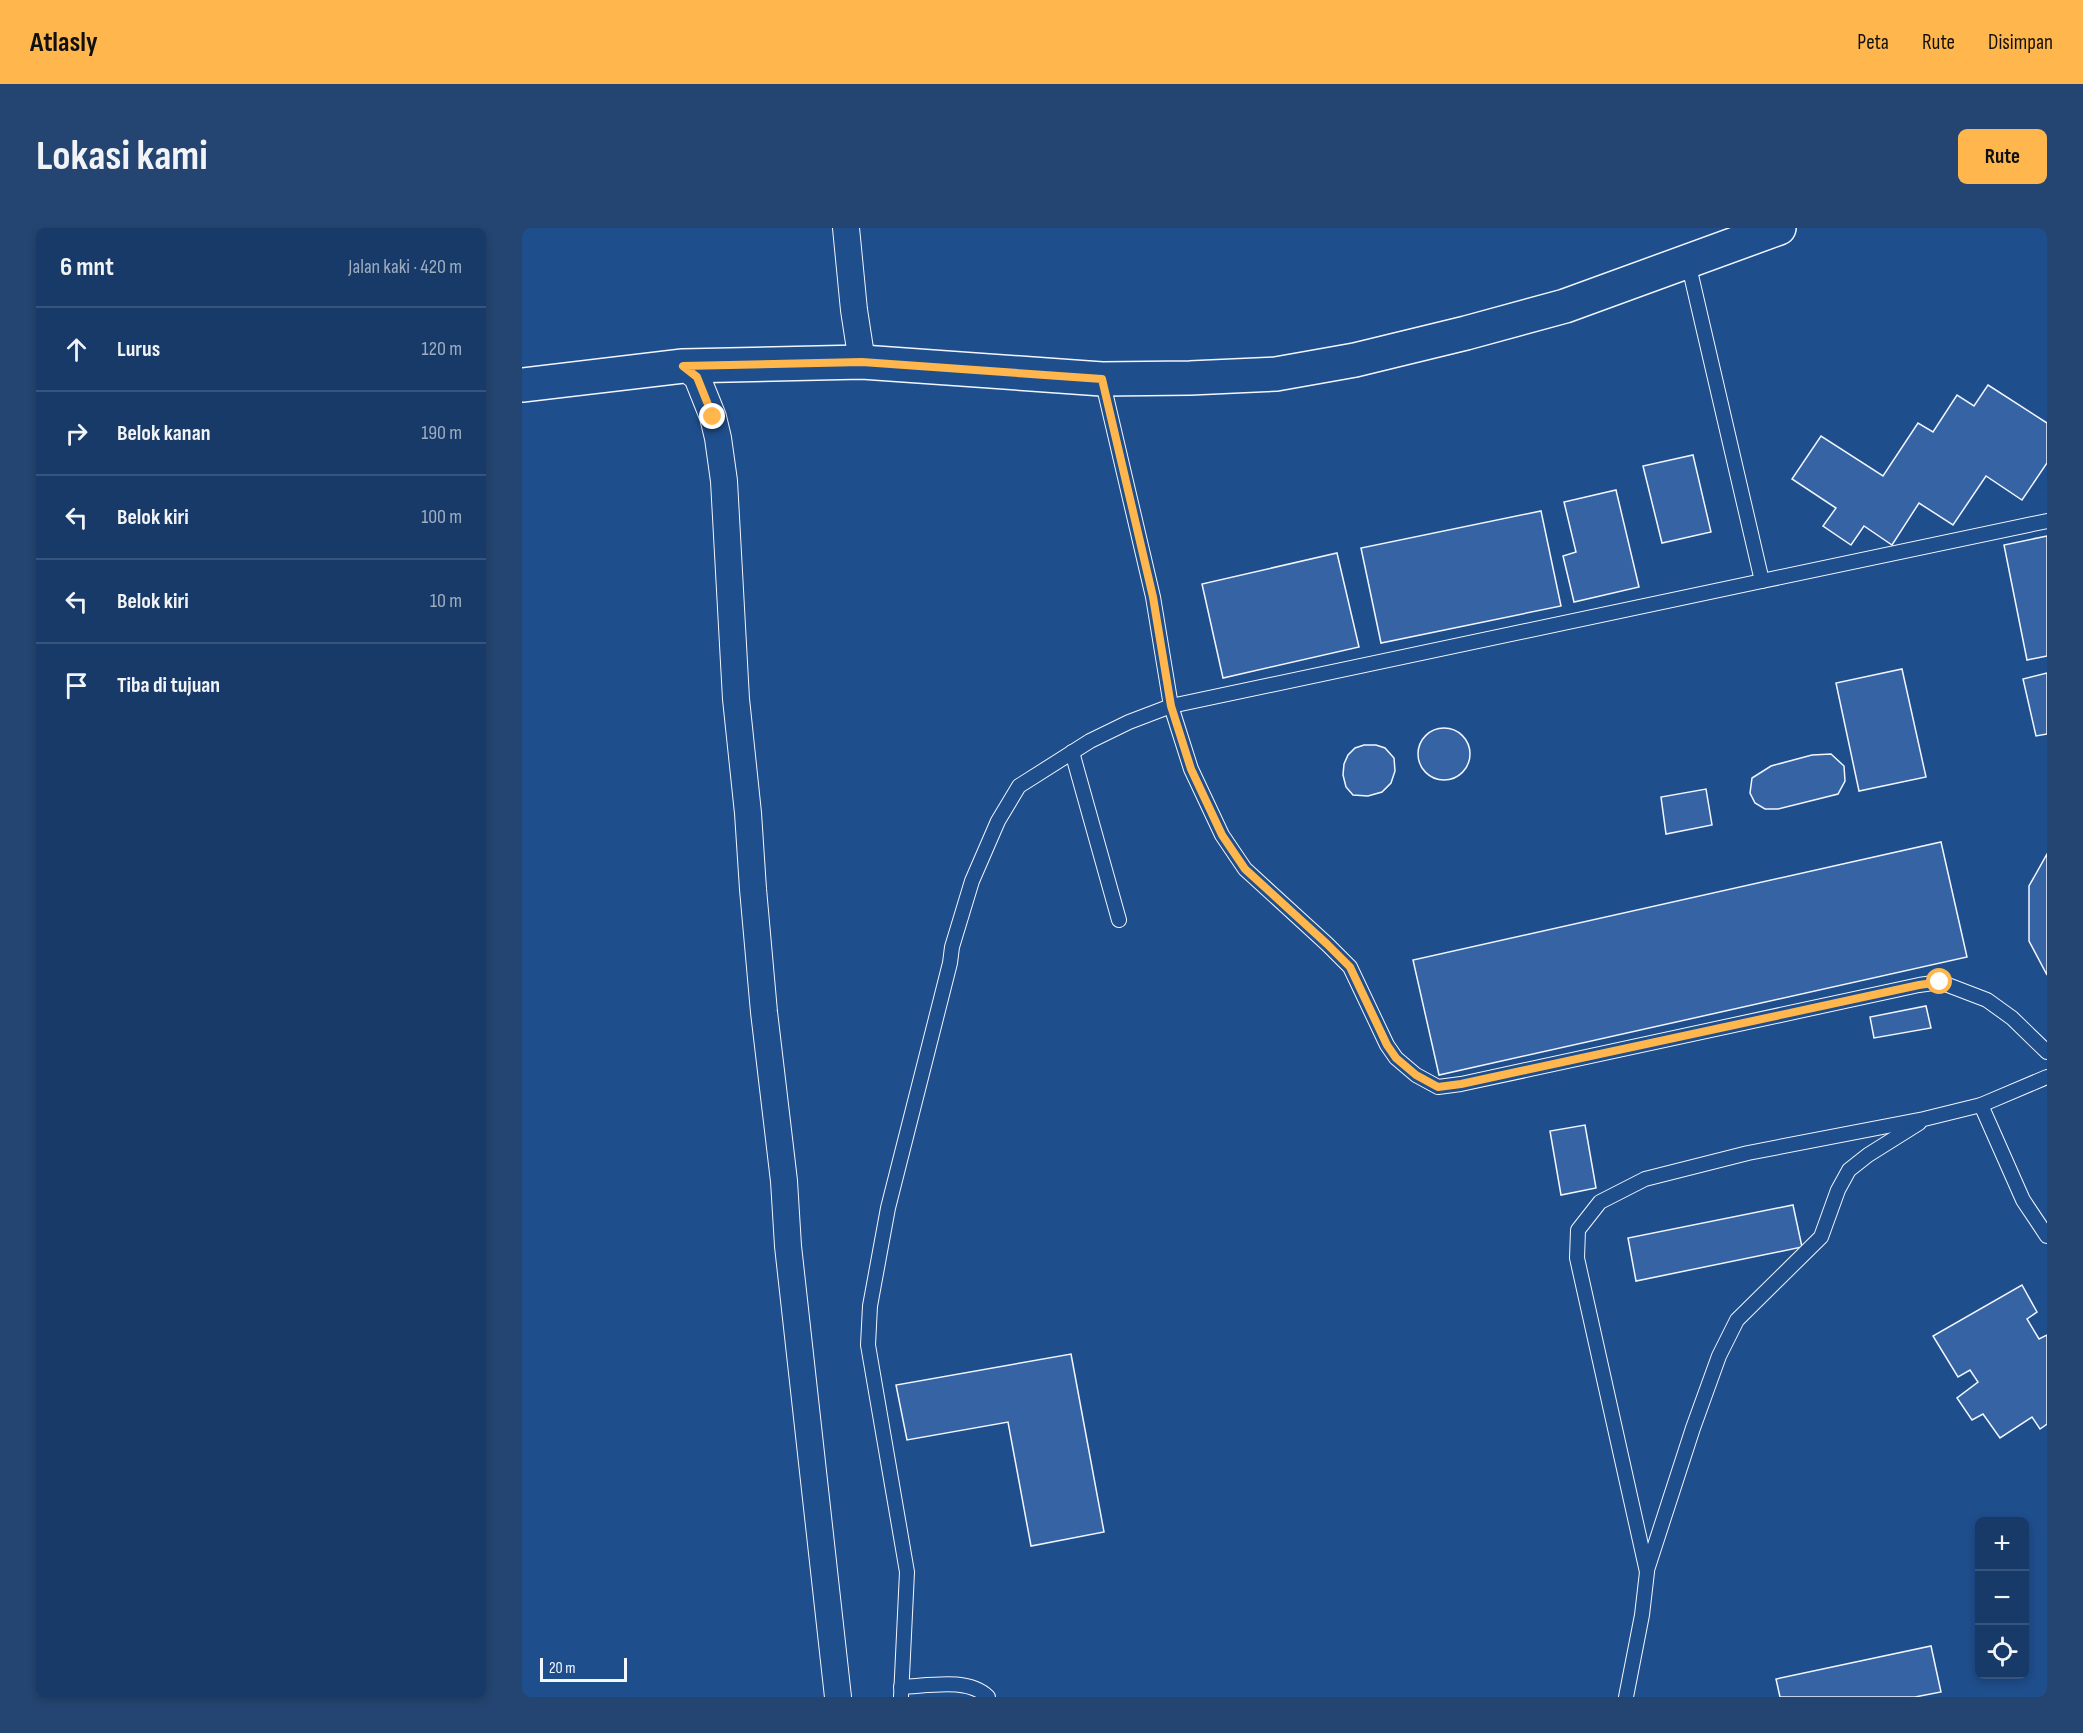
<!DOCTYPE html>
<html lang="id">
<meta charset="utf-8">
<style>
body{margin:0;font-family:"Sofia Sans Condensed",sans-serif;background:#244571;color:#f1f3f6}
.controls{position:absolute;right:18px;bottom:18px;display:grid;overflow:hidden;border-radius:9px;box-shadow:0 3px 9px #0003}
.controls button{width:54px;height:54px;display:grid;place-items:center;padding:0;border:0;border-bottom:2px solid #36547d;background:#173a69;color:#f1f3f6;font:30px sans-serif}
.scale{position:absolute;left:18px;bottom:15px;width:87px;box-sizing:border-box;padding-left:6px;border:3px solid #f2f6ff;border-top:0;font-size:16px;line-height:21px;white-space:nowrap;color:#f2f6ff;-webkit-text-stroke:4px #1f4e8c;paint-order:stroke}
.stop{position:absolute;width:18px;height:18px;margin:-14px;border:4px solid #ffb74d;border-radius:50%;background:#fff}
.stop.end{background:#ffb74d;border-color:#fff;box-shadow:0 2px 6px #0008}
.list{margin:0;padding:0;list-style:none}
h2{display:flex;justify-content:space-between;align-items:center;height:78px;margin:0;padding:0 24px;font-size:26px}
h2 small{font-size:20px;font-weight:400;color:#9eadc0}
.list li{display:grid;grid-template-columns:39px 1fr auto;gap:18px;align-items:center;box-sizing:border-box;height:84px;padding:0 24px;border-top:2px solid #36547d}
.list b{display:block;font-size:22px;white-space:nowrap}
.list em{font-size:20px;font-style:normal;color:#9eadc0}
.icon{flex:none;width:33px;height:33px;fill:none;stroke:currentColor;stroke-width:2;stroke-linecap:round;stroke-linejoin:round}
.map{position:relative;flex:none;width:1525px;height:1469px;overflow:hidden;border-radius:9px}
header{display:flex;align-items:center;gap:36px;box-sizing:border-box;height:84px;padding:0 30px;background:#ffb74d;color:#111}
header strong{font-size:28px}
nav{display:flex;gap:33px;margin-inline-start:auto;font-size:21px}
.intro{display:flex;align-items:center;justify-content:space-between;box-sizing:border-box;height:144px;padding:0 36px}
h1{margin:0;font-size:42px}
.button{padding:15px 27px;border-radius:9px;background:#ffb74d;color:#111;font-size:21px;font-weight:700}
main{display:flex;gap:36px;padding:0 36px}
aside{flex:1;background:#173a69;border-radius:9px;box-shadow:0 3px 9px #0003}
.map>svg:first-child{display:block}
.building{fill:#3563a3;stroke:#f2f6ff;stroke-width:1.5}
.lines{fill:none;stroke-linecap:round;stroke-linejoin:round}
.lane-casing{stroke:#f2f6ff;stroke-width:16}
.street-casing{stroke:#f2f6ff;stroke-width:28}
.secondary-casing{stroke:#f2f6ff;stroke-width:36}
.lane{stroke:#1f4e8c;stroke-width:14}
.street{stroke:#1f4e8c;stroke-width:26}
.secondary{stroke:#1f4e8c;stroke-width:33}
.route{stroke:#ffb74d;stroke-width:8}
</style>
<header>
<strong>Atlasly</strong>
<nav><a>Peta</a><a>Rute</a><a>Disimpan</a></nav>
</header>
<div class="intro"><h1>Lokasi kami</h1><a class="button">Rute</a></div>
<main>
<aside>
<h2>6 mnt<small>Jalan kaki · 420 m</small></h2>
<ul class="list">
<li><svg class="icon" aria-label="ahead" viewBox="0 0 24 24"><path d="M12 20V5M6 11l6-6 6 6"/></svg><div><b>Lurus</b></div><em>120 m</em></li>
<li><svg class="icon" aria-label="right" viewBox="0 0 24 24"><path d="M7 20v-9h11M14 6l5 5-5 5"/></svg><div><b>Belok kanan</b></div><em>190 m</em></li>
<li><svg class="icon" aria-label="left" viewBox="0 0 24 24"><path d="M17 20v-9H6M10 6l-5 5 5 5"/></svg><div><b>Belok kiri</b></div><em>100 m</em></li>
<li><svg class="icon" aria-label="left" viewBox="0 0 24 24"><path d="M17 20v-9H6M10 6l-5 5 5 5"/></svg><div><b>Belok kiri</b></div><em>10 m</em></li>
<li><svg class="icon" aria-label="arrive" viewBox="0 0 24 24"><path d="M6 21V4h12l-3 4 3 4H6"/></svg><div><b>Tiba di tujuan</b></div></li>
</ul>
</aside>
<div class="map">
<svg width="1525" height="1469" viewBox="0 0 1525 1469">
<rect width="100%" height="100%" fill="#1f4e8c"/>
<g class="building">
<polygon points="1466,157 1525,195 1525,235 1500,272 1464,248 1431,297 1397,275 1370,317 1342,298 1329,317 1301,298 1314,280 1270,251 1299,208 1361,248 1396,195 1411,204 1435,167 1452,178"/>
<polygon points="1171,227 1189,304 1140,315 1121,238"/>
<polygon points="1094,262 1117,359 1052,374 1041,328 1054,324 1042,274"/>
<polygon points="1019,283 1039,378 859,415 839,320"/>
<polygon points="1525,308 1525,428 1505,432 1482,317"/>
<polygon points="815,325 837,419 701,450 680,356"/>
<polygon points="1380,441 1404,549 1337,563 1314,455"/>
<polygon points="1525,445 1525,506 1514,508 1501,451"/>
<circle cx="922" cy="526" r="26"/>
<polygon points="842,517 854,517 863,520 872,530 873,543 869,555 860,564 846,568 831,567 824,559 821,547 822,536 826,527 833,520"/>
<polygon points="1309,526 1322,538 1323,553 1316,566 1256,581 1243,581 1233,575 1228,565 1230,550 1249,538 1290,527"/>
<polygon points="1184,561 1190,597 1144,606 1139,569"/>
<polygon points="1419,614 1445,729 917,847 891,732"/>
<polygon points="1525,626 1525,747 1507,713 1507,658"/>
<polygon points="1404,778 1409,800 1352,810 1348,789"/>
<polygon points="1063,897 1074,960 1039,967 1028,903"/>
<polygon points="1271,977 1280,1019 1114,1053 1106,1010"/>
<polygon points="1500,1057 1515,1084 1505,1091 1517,1111 1525,1107 1525,1196 1518,1201 1510,1189 1478,1210 1461,1186 1450,1192 1435,1170 1456,1154 1448,1142 1436,1149 1411,1108"/>
<polygon points="549,1126 582,1304 509,1318 486,1194 385,1212 374,1157"/>
<polygon points="1409,1418 1419,1464 1393,1469 1258,1469 1254,1451"/>
</g>
<g class="lines">
<g class="lane-casing">
<g id="lane">
<polyline points="1166,34 1240,353 1525,293"/>
<polyline points="580,151 631,369 649,478 669,541 700,607 723,641 805,716 828,739 865,817 874,830 894,847 916,859 939,856 1397,757 1418,754 1465,772 1490,790 1525,824"/>
<polyline points="550,524 597,692"/>
<polyline points="1459,877 1501,972 1525,1008"/>
<polyline points="1125,1342 1171,1200 1197,1128 1215,1092 1299,1009 1316,962 1327,942 1346,927 1397,895"/>
<path d="M379,1459C406,1458 446,1449 466,1469"/>
<polyline points="379,1469 385,1344 346,1117 348,1078 366,980 428,735 430,719 450,653 476,593 497,558 568,513 607,494 649,478 1240,353"/>
<polyline points="1104,1469 1120,1387 1125,1344 1055,1030 1056,1002 1078,974 1123,951 1226,925 1402,891 1459,877 1525,849"/>
</g>
</g>
<g class="street-casing">
<g id="street">
<polyline points="324,0 332,82 340,134"/>
<polyline points="161,138 175,149 191,189 196,210 202,253 214,471 226,585 231,661 242,784 262,953 266,1018 316,1469"/>
</g>
</g>
<g class="secondary-casing">
<polyline id="secondary" points="0,157 161,138 340,134 580,151 668,150 754,146 833,132 944,105 1043,78 1257,0"/>
</g>
<use href="#lane" class="lane"/>
<use href="#street" class="street"/>
<use href="#secondary" class="secondary"/>
</g>
<g class="lines">
<polyline class="route" points="191,189 175,149 161,138 340,134 580,151 631,369 649,478 669,541 700,607 723,641 805,716 828,739 865,817 874,830 894,847 916,859 939,856 1397,757 1418,754"/>
</g>
</svg>
<div class="controls">
<button>+</button>
<button>−</button>
<button><svg class="icon" aria-label="locate" viewBox="0 0 24 24"><circle cx="12" cy="12" r="6"/><path d="M12 2v4M12 18v4M2 12h4M18 12h4"/></svg></button>
</div>
<div class="scale">20 m</div>
<div class="stop" style="left:1418px;top:754px"></div>
<div class="stop end" style="left:191px;top:189px"></div>
</div>
</main>
